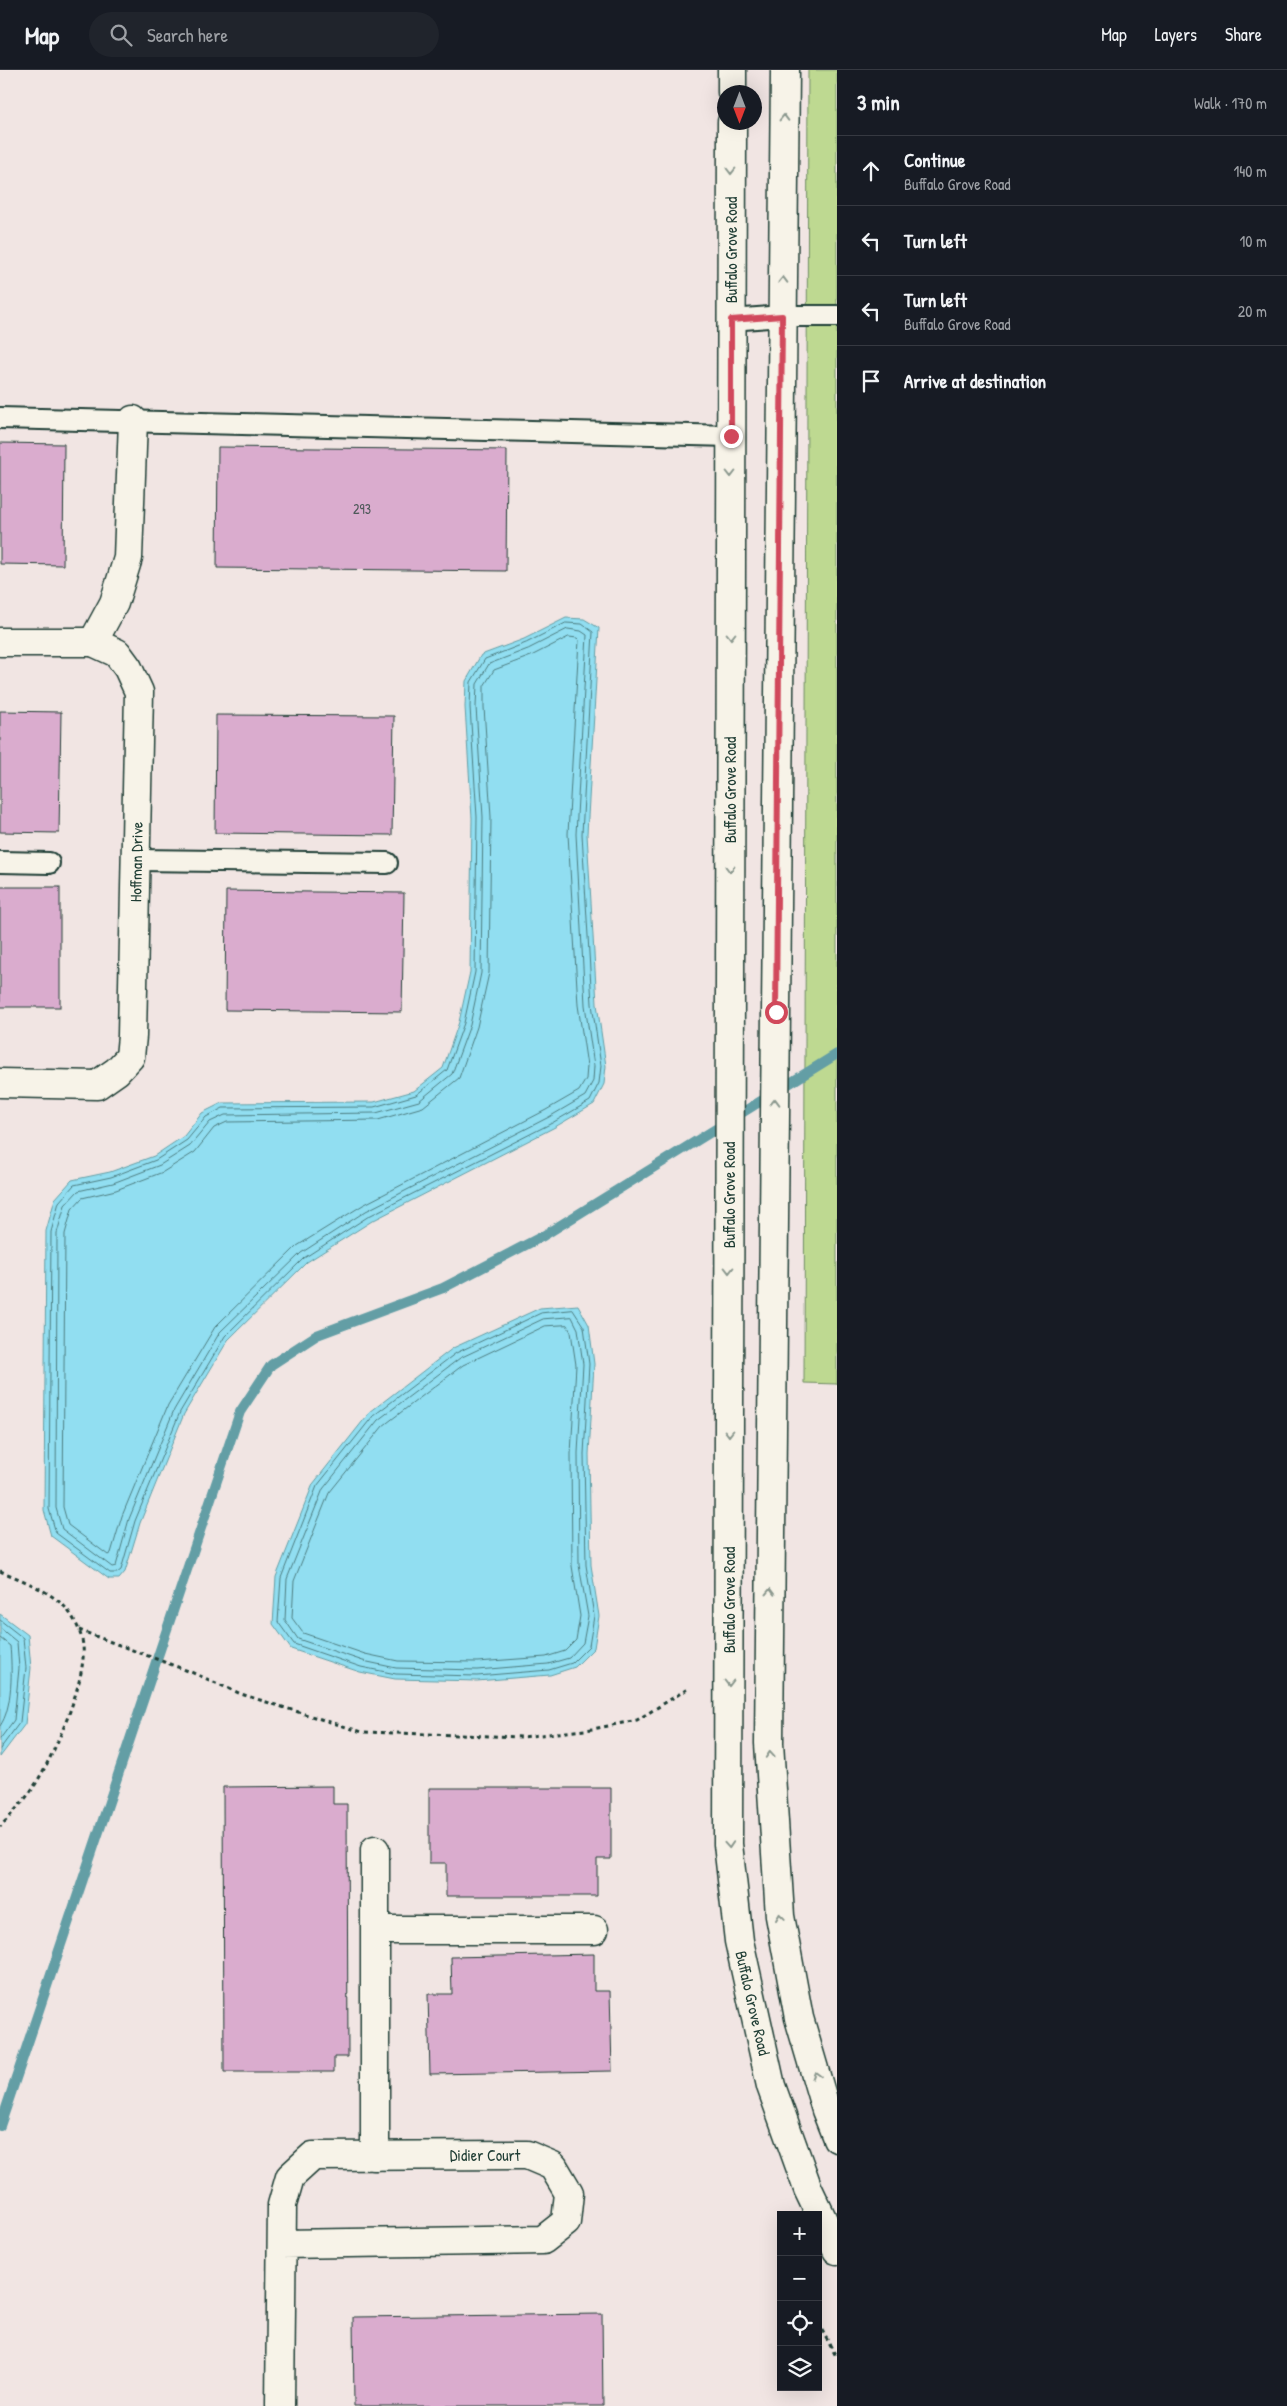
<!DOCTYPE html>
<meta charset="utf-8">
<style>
body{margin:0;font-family:"Patrick Hand",sans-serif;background:#20242c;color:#f1f3f6}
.controls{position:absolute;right:15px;bottom:15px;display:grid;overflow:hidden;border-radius:0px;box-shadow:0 5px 20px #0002}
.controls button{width:45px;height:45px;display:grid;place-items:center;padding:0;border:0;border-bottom:1px solid #363941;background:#171b24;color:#f1f3f6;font:25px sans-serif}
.compass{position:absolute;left:717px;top:15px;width:45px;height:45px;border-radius:50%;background:#171b24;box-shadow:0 5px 20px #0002;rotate:180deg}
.stop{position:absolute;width:15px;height:15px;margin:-11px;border:4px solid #d1495b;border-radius:50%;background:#fff}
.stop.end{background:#d1495b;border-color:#fff;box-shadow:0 1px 5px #0008}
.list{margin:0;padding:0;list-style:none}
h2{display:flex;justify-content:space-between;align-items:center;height:65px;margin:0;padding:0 20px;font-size:21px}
h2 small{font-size:16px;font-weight:400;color:#9ea1a6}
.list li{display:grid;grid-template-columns:32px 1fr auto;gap:15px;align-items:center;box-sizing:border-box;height:70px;padding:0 20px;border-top:1px solid #363941}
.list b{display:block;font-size:19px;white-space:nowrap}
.list p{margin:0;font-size:16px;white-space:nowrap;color:#9ea1a6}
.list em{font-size:16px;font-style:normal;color:#9ea1a6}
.icon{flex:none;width:28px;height:28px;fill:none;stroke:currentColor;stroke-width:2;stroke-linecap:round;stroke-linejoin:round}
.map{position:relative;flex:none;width:837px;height:2336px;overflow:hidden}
header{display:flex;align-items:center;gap:30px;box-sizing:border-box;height:70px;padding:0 25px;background:#171b24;border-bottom:1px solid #363941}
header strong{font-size:24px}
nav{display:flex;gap:28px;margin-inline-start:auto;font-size:18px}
.search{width:350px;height:45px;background:#20242c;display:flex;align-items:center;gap:12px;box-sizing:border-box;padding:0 18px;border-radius:28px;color:#9ea1a6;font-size:19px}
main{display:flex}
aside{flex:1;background:#171b24}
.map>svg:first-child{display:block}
.green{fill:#bed991;stroke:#6e8b62}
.water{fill:#91def1;stroke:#639ea5}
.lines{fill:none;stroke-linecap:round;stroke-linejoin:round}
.shore{stroke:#4d7d80;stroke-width:1}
.stream{stroke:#639ea5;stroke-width:10}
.building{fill:#daacce;stroke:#1f3d34}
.service-casing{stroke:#1f3d34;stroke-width:24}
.minor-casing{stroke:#1f3d34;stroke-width:31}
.secondary-casing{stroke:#1f3d34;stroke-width:31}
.path{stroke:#1f3d34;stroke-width:3;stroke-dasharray:4 4;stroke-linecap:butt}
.service{stroke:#f7f3e8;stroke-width:20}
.minor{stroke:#f7f3e8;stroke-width:28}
.secondary{stroke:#f7f3e8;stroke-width:28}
.oneway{stroke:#8b988e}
.route{stroke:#d1495b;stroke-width:6}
.labels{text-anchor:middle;stroke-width:4.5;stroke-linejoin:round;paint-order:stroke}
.number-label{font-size:14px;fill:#4e595a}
.street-label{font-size:16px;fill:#1f3d34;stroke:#f7f3e8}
</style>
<header>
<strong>Map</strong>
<div class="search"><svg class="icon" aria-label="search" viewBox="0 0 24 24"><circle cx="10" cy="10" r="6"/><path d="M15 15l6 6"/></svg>Search here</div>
<nav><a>Map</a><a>Layers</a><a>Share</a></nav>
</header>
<main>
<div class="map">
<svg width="837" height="2336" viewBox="0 0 837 2336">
<rect width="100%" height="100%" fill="#f1e5e3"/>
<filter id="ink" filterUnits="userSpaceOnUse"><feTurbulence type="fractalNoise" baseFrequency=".02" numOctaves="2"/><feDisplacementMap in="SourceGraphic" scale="10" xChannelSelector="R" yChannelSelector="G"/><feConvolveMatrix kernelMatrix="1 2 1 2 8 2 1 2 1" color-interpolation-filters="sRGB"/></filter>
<g filter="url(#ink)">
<polygon class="green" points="808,0 837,0 837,1314 804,1313"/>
<g class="water">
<polygon points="566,548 584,549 599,558 587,764 597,934 606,996 604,1014 594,1034 555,1057 372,1151 307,1192 228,1270 184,1344 140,1453 125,1502 119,1509 109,1509 51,1466 44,1440 46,1161 55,1129 72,1110 110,1102 154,1086 184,1066 202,1043 222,1033 374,1032 414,1021 443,998 459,952 470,902 472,748 465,637 466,611 481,585 524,569"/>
<polygon points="578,1235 589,1255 594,1294 589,1384 591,1495 599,1546 594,1578 575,1597 550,1605 477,1611 395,1609 360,1602 291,1579 273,1554 276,1507 313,1414 370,1342 453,1278 540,1238"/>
<polygon points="0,1544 28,1565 31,1598 25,1654 0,1687"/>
</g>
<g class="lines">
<g class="shore">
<polygon points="566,553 582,554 593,562 582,764 592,934 601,996 599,1013 590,1031 552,1053 369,1146 304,1188 225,1266 180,1342 135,1451 121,1500 117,1503 110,1503 56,1463 49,1439 51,1162 59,1132 74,1115 111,1107 156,1090 187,1070 206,1047 223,1038 374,1037 416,1025 447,1000 464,953 475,902 477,747 470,637 471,612 485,589 526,573"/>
<polygon points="568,559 581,561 587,565 576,764 585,935 594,996 593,1011 585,1026 549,1047 366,1141 301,1183 220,1262 174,1340 129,1449 116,1496 112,1497 62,1459 56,1438 57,1163 65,1135 78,1121 113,1113 160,1095 190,1076 210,1052 225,1045 376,1043 419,1031 452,1004 470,955 481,903 483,747 476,637 477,614 489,594 528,579"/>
<polygon points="569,567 577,568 579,570 568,764 578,935 587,996 586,1009 579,1021 546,1040 363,1135 297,1176 215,1257 168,1335 122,1446 111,1483 108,1485 68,1455 63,1437 65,1164 72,1139 82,1128 116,1120 163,1102 195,1082 214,1058 227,1052 378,1050 423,1037 459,1008 477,957 489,903 491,747 484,637 484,616 494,600 531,586"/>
<polygon points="573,1240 584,1257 589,1294 584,1384 586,1495 594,1546 589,1576 572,1593 549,1600 477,1606 396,1604 361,1597 294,1574 278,1552 281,1508 317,1416 373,1346 456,1283 541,1243"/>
<polygon points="572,1247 578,1259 583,1294 578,1383 579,1495 588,1546 583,1573 569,1588 548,1594 477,1600 396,1598 363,1591 298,1569 285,1550 287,1509 323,1419 378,1350 460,1288 543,1249"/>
<polygon points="567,1255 571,1262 576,1295 571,1384 572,1496 580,1546 576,1570 565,1581 546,1587 477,1592 398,1591 365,1584 303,1563 292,1548 294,1511 329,1423 383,1356 463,1295 545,1256"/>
<polyline points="0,1550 23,1568 26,1598 20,1652 0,1679"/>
<polyline points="0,1558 17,1572 19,1598 14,1650 0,1669"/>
<path d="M0,1568L10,1576C12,1598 13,1638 0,1656"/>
</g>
<polyline class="stream" points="0,2056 240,1342 271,1295 317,1265 443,1218 543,1166 837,984"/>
</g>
<g class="building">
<polygon points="0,373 64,374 63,495 0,494"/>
<polygon points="218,377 507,380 506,501 217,498"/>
<polygon points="0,641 61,642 59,763 0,762"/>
<polygon points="216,645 394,646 392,765 215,763"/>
<rect x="0" y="817" width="60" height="120"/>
<polygon points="226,821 404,823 402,942 225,940"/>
<polygon points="333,1716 333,1734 347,1734 348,1987 334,1987 334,2002 224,2002 223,1717"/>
<polygon points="429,1718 611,1718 611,1789 597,1789 597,1826 446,1826 446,1793 429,1793"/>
<polygon points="594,1884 594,1921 610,1921 612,2001 430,2004 428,1924 452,1924 451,1887"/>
<polygon points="602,2244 603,2336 354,2336 353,2247"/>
</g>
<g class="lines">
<g class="service-casing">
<g id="service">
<polyline points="731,250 782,246 837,246"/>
<polyline points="0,348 731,366"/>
<polyline points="136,790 387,793"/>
<polyline points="0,792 49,793"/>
</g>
</g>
<g class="minor-casing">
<g id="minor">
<polyline points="0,572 93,572 117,583 128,598 139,622 132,966 130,987 117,1001 97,1015 0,1013"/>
<polyline points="93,572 114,533 128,488 133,350"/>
<polyline points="375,1780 375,2086"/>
<polyline points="376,1860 594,1860"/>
<polyline points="280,2336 282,2135 290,2107 313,2086 527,2085 553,2096 569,2123 566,2152 543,2170 282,2174"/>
</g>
</g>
<g class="secondary-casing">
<g id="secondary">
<polyline points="785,0 769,1673 780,1846 799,1948 826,2040 837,2068"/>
<polyline points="732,22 732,0"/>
<polyline points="732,52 728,1774 739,1871 771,2016 808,2119 837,2180"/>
</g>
</g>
<g class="path">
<path d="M0,1501C22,1510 46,1519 64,1536C73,1545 82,1563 83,1576C87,1613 50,1696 28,1725C19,1736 9,1747 0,1757"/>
<polyline points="79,1560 191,1602 241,1624 362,1662 522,1667 593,1659 637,1650 689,1618"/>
<polyline points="780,2182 781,2184"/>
<polyline points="818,2253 837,2288"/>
</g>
<use href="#service" class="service"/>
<use href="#minor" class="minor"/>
<use href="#secondary" class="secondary"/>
</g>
<defs><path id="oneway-chevron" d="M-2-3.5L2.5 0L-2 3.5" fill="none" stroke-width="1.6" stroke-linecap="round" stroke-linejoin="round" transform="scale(1.25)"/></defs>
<g class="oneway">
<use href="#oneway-chevron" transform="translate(784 48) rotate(-89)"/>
<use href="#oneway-chevron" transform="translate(731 101) rotate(90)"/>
<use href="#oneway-chevron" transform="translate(783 210) rotate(-89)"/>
<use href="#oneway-chevron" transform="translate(731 404) rotate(90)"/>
<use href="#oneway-chevron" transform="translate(731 566) rotate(90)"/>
<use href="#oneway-chevron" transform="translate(730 799) rotate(90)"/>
<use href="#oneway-chevron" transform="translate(775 1032) rotate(-89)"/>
<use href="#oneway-chevron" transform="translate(729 1200) rotate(90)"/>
<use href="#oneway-chevron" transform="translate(729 1363) rotate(90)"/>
<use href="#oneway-chevron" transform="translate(770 1522) rotate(-89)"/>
<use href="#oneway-chevron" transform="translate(729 1613) rotate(90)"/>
<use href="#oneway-chevron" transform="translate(770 1685) rotate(-94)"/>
<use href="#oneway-chevron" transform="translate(729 1775) rotate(86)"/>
<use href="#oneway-chevron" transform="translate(780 1847) rotate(-98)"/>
<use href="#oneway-chevron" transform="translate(816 2005) rotate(-106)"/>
</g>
</g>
<g class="lines" filter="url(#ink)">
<polyline class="route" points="731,366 731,250 782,246 776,942"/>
</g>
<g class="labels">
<g class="number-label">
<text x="362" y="444">293</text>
</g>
<g class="street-label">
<text transform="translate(731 180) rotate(-90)" y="6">Buffalo Grove Road</text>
<text transform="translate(730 720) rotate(-90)" y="6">Buffalo Grove Road</text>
<text transform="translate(136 792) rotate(-89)" y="6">Hoffman Drive</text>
<text transform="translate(729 1125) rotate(-90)" y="6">Buffalo Grove Road</text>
<text transform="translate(729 1530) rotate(-90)" y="6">Buffalo Grove Road</text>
<text transform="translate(753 1933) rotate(77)" y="6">Buffalo Grove Road</text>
<text x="485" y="2091">Didier Court</text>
</g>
</g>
</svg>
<div class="controls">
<button>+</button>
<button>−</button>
<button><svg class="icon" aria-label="locate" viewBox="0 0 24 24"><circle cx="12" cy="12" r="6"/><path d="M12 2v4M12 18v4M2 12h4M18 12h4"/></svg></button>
<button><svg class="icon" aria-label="layers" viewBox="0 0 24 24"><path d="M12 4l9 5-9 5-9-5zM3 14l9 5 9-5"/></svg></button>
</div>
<svg class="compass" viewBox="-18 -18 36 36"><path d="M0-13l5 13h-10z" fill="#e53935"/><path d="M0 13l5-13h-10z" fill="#9ea1a6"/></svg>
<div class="stop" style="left:776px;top:942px"></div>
<div class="stop end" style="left:731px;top:366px"></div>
</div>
<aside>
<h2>3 min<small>Walk · 170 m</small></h2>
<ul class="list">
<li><svg class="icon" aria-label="ahead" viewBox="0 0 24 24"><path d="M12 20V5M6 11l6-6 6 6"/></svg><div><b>Continue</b><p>Buffalo Grove Road</p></div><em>140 m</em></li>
<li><svg class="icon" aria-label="left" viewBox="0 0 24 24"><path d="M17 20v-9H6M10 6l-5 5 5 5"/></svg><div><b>Turn left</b></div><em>10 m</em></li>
<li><svg class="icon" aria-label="left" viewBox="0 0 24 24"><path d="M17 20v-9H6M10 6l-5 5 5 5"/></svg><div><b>Turn left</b><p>Buffalo Grove Road</p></div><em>20 m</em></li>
<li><svg class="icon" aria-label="arrive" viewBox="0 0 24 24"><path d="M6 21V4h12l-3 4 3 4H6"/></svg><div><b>Arrive at destination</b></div></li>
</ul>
</aside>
</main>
